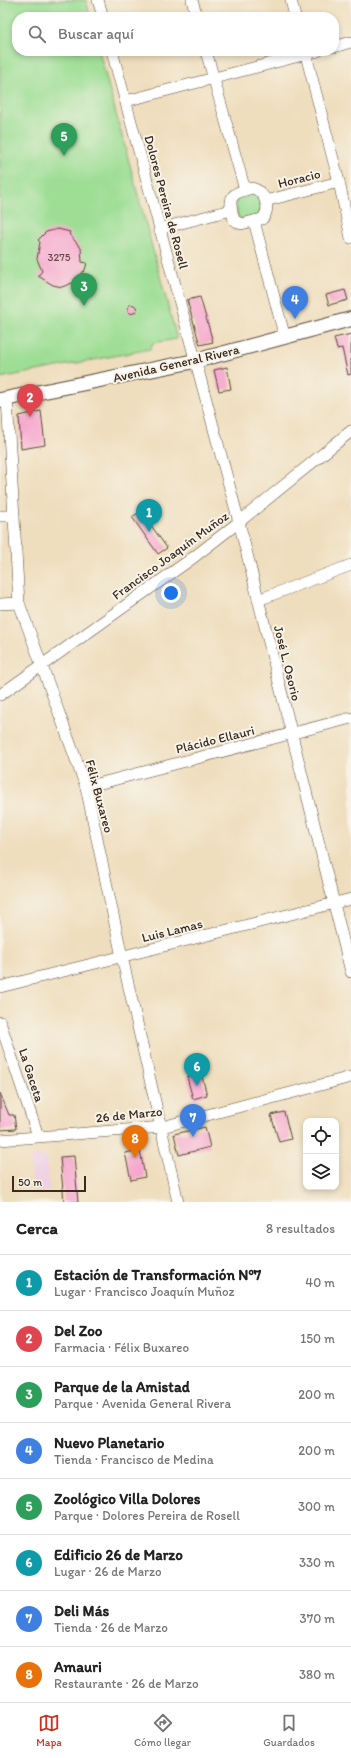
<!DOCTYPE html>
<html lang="es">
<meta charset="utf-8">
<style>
body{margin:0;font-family:Itim,sans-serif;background:#f2f2f2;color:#222}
.controls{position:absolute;right:12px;bottom:12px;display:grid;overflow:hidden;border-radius:8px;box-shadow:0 2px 6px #0003}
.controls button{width:36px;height:36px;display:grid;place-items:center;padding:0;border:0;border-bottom:1px solid #e0e0e0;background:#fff;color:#222;font:20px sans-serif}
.scale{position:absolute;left:12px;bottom:10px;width:74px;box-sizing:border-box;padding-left:4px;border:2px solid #3b2a1e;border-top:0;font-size:11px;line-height:14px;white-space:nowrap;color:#3b2a1e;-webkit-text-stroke:3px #f7f3e8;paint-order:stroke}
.you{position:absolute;left:171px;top:593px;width:14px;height:14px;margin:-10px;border:3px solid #fff;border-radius:50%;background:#1a73e8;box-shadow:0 0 0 6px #1a73e833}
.badge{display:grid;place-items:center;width:26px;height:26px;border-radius:50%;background:#c8321e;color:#fff;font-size:13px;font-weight:700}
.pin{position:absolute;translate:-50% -33px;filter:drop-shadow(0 1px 2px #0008)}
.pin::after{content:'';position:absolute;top:21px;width:14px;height:12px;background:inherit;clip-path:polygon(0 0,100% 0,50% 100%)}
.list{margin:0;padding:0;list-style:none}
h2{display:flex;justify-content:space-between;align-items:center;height:52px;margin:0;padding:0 16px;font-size:17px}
h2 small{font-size:13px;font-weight:400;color:#767676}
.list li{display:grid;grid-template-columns:26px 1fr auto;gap:12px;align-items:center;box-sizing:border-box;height:56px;padding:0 16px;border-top:1px solid #e0e0e0}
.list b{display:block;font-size:15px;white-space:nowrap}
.list p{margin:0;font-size:13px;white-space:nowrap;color:#767676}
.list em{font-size:13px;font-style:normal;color:#767676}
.icon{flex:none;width:22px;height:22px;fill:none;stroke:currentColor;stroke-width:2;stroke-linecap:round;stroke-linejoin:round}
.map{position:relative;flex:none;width:351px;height:1202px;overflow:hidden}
.search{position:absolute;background:#fff;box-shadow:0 2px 6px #0003;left:12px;right:12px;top:12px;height:44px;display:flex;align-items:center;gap:10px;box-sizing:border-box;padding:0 14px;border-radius:16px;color:#767676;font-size:15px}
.sheet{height:500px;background:#fff}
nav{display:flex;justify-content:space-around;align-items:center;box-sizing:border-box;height:56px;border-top:1px solid #e0e0e0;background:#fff;font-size:11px;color:#767676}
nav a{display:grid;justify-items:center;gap:2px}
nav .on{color:#c8321e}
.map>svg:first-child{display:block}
.built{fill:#f0d0e5}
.green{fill:#9dde94;stroke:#6c8459}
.building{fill:#f6a6cc}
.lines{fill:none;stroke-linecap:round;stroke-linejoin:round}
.minor-casing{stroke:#564536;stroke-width:12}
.major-casing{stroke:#564536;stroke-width:16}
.minor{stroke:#fff;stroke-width:11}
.major{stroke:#fff;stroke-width:14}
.labels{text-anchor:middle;stroke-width:4;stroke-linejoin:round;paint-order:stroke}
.number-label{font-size:11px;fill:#6a494a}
.street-label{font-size:13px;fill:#3b2a1e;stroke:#f7f3e8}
</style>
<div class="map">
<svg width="351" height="1202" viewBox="0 0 351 1202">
<rect width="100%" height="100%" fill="#f7f3e8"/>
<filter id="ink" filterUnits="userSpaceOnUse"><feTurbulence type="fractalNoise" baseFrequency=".025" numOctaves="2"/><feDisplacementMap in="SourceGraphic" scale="8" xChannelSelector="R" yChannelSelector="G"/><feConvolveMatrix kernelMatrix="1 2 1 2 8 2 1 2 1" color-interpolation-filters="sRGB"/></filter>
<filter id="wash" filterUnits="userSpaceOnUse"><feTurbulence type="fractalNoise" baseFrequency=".012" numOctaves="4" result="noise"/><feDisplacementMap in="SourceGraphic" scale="16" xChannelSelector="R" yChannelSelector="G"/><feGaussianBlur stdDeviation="0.9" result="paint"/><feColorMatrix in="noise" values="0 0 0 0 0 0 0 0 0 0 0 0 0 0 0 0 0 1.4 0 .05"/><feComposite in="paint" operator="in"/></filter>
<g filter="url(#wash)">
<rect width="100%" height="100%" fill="#efdebd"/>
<polygon class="built" points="46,1156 49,1191 33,1192 30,1157"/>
<g class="green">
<polygon points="0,0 86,0 90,17 17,17 17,51 99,51 177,339 153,343 150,349 0,378"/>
<polygon points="254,193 258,196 262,211 260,215 242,219 238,217 235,199"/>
</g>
<g id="blocks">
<g class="building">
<polygon points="58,229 70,232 69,234 81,248 82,262 87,263 85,270 74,280 75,282 62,287 53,285 38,276 42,271 37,259 40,242 38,240 46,232"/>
<polygon points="345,290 348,300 329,305 326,295"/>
<polygon points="200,297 213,342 200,345 187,300"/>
<circle cx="132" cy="309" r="4.5"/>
<polygon points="351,334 351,374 348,375 342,348 337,349 334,338"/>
<polygon points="227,367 231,389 219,391 214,370"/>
<polygon points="41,411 45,445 21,449 19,416"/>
<polygon points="141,511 167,548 158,554 132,517"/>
<polygon points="201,1073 207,1095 193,1099 187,1077"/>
<polygon points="0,1093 9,1115 14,1115 16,1129 0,1130"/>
<polygon points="284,1112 291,1139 279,1142 271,1115"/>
<polygon points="205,1127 210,1147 179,1155 174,1134"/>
<polygon points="140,1150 145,1177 131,1180 125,1153"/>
<polygon points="74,1156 78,1202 64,1202 60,1157"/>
</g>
</g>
</g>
<g filter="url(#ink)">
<use href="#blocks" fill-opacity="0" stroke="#564536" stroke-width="1"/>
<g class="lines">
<g class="minor-casing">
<g id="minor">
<polyline points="98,0 103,17"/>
<polyline points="192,0 197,17"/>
<polyline points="291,0 295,17"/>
<polyline points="334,47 351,42"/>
<polyline points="112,51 239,522 351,972"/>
<polyline points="206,51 245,190"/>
<polyline points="305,51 339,182 351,238"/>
<polyline points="126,101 318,51"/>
<path d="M252,188C265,191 272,209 262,219L241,224L234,220C228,197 229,194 252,188Z"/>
<polyline points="265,201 339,182"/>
<polyline points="254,221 285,338"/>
<polyline points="159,229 231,210"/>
<polyline points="7,399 19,603 86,787 122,957 178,1202"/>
<polyline points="0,516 14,516"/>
<polyline points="258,600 351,565"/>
<polyline points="0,604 19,603"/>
<polyline points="0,695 194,557 239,522 351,431"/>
<polyline points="86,787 351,718"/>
<polyline points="0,987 351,899"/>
<polyline points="0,1022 38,1136"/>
<polyline points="0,1140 162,1127 351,1077"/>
</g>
</g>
<g class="major-casing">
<polyline id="major" points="0,400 195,361 351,319"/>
</g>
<use href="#minor" class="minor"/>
<use href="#major" class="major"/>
</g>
</g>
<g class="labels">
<g class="number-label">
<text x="59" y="261">3275</text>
</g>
<g class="street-label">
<text transform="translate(299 178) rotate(-14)" y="5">Horacio</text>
<text transform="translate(167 202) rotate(75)" y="5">Dolores Pereira de Rosell</text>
<text transform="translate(176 363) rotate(-13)" y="5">Avenida General Rivera</text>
<text transform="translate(170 555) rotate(-36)" y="5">Francisco Joaquín Muñoz</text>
<text transform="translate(288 663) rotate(76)" y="5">José L. Osorio</text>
<text transform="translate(215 739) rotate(-14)" y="5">Plácido Ellauri</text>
<text transform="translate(100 796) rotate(75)" y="5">Félix Buxareo</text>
<text transform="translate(172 930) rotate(-14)" y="5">Luis Lamas</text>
<text transform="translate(32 1075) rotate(72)" y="5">La Gaceta</text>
<text transform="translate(129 1114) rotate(-6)" y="5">26 de Marzo</text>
</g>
</g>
</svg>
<div class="controls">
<button><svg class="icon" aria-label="locate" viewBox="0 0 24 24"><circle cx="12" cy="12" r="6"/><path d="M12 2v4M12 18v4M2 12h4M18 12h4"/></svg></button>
<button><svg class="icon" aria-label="layers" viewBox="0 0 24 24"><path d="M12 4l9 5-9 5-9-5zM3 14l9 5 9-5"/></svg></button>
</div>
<div class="scale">50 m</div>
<div class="you"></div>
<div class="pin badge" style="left:149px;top:532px;background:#0f9aa8">1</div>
<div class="pin badge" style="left:30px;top:417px;background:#e0444e">2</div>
<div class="pin badge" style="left:84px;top:306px;background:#2e9e5b">3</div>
<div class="pin badge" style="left:295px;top:319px;background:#3f7fe0">4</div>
<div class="pin badge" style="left:64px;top:156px;background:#2e9e5b">5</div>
<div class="pin badge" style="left:197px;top:1086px;background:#0f9aa8">6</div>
<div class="pin badge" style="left:193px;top:1137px;background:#3f7fe0">7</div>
<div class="pin badge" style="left:135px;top:1158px;background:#e8710a">8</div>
<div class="search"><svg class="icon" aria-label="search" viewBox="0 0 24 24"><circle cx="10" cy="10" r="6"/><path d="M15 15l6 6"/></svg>Buscar aquí</div>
</div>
<section class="sheet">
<h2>Cerca<small>8 resultados</small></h2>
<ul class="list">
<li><span class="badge" style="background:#0f9aa8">1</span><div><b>Estación de Transformación Nº7</b><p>Lugar · Francisco Joaquín Muñoz</p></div><em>40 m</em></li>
<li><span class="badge" style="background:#e0444e">2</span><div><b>Del Zoo</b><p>Farmacia · Félix Buxareo</p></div><em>150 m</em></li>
<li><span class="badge" style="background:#2e9e5b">3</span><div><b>Parque de la Amistad</b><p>Parque · Avenida General Rivera</p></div><em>200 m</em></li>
<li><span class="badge" style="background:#3f7fe0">4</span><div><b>Nuevo Planetario</b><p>Tienda · Francisco de Medina</p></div><em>200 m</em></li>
<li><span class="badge" style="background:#2e9e5b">5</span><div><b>Zoológico Villa Dolores</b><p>Parque · Dolores Pereira de Rosell</p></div><em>300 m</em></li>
<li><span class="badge" style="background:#0f9aa8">6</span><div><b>Edificio 26 de Marzo</b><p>Lugar · 26 de Marzo</p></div><em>330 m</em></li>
<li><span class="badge" style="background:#3f7fe0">7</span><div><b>Deli Más</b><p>Tienda · 26 de Marzo</p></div><em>370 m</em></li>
<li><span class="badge" style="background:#e8710a">8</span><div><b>Amauri</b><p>Restaurante · 26 de Marzo</p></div><em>380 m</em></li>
</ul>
</section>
<nav>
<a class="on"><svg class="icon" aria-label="map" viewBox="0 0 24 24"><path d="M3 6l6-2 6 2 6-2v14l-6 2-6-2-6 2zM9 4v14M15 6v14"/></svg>Mapa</a>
<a><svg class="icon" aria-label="directions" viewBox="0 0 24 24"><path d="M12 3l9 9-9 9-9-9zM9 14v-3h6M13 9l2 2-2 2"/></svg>Cómo llegar</a>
<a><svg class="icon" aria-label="saved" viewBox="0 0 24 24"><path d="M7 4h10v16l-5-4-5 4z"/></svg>Guardados</a>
</nav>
